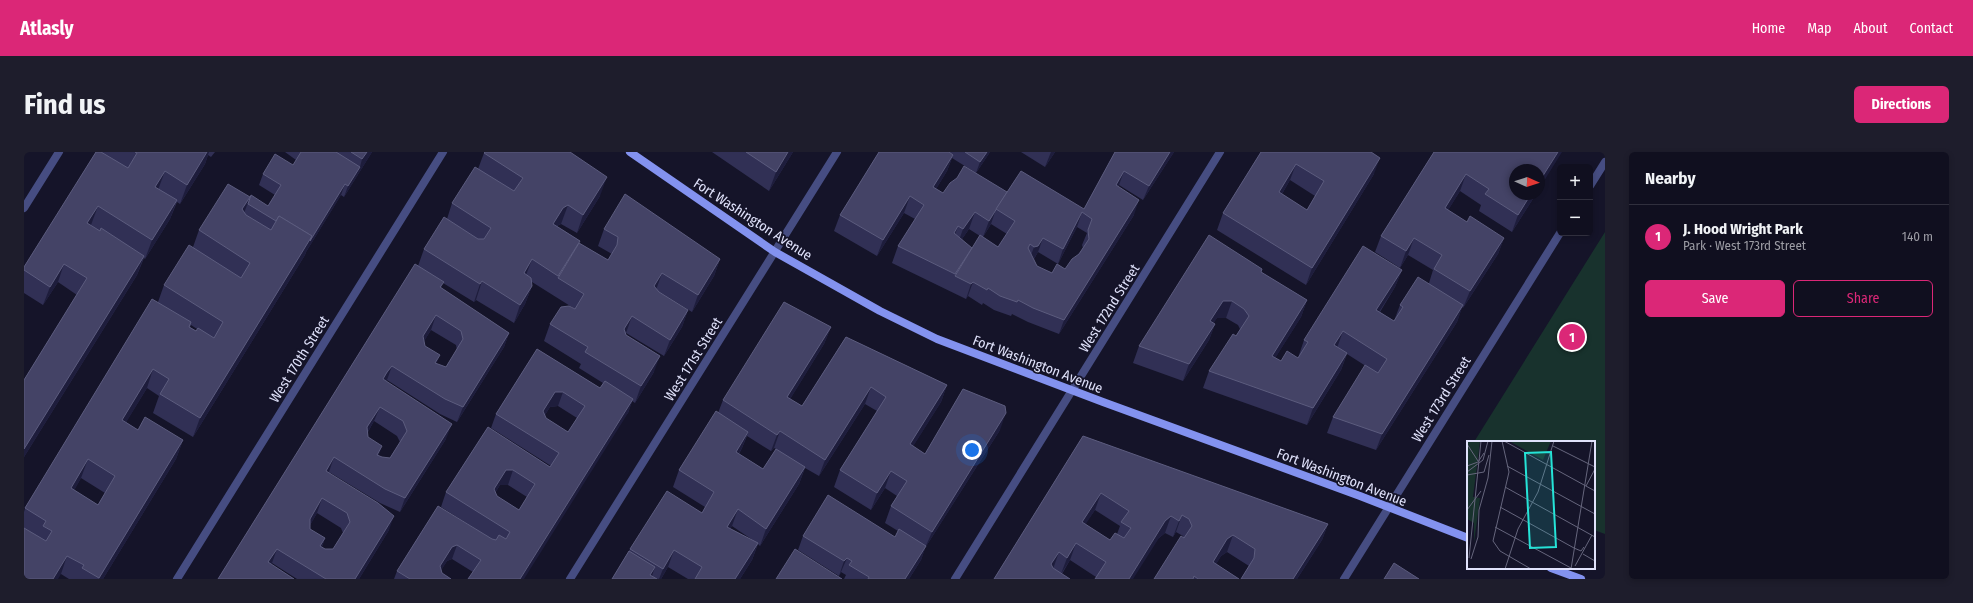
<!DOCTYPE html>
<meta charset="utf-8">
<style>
body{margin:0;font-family:"Fira Sans Condensed",sans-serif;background:#1e1d2c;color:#f1f3f6}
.controls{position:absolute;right:12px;top:12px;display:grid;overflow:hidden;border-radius:6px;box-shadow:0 2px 6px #0003}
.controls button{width:36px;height:36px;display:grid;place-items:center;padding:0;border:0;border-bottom:1px solid #302f3d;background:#100f1f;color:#f1f3f6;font:20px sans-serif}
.compass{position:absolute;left:1485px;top:12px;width:36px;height:36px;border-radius:50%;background:#100f1f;box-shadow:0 2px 6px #0003;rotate:93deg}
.you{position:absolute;left:948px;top:298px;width:14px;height:14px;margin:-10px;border:3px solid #fff;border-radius:50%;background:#1a73e8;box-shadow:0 0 0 6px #1a73e833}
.badge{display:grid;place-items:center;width:26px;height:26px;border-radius:50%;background:#db2777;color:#fff;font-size:13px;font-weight:700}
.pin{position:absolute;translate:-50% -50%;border:2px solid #fff;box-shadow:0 1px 4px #0006}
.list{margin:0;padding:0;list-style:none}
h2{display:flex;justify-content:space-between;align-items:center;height:52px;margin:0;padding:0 16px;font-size:17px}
h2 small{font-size:13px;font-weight:400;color:#9c9ca4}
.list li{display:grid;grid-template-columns:26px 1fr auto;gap:12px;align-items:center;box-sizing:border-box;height:64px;padding:0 16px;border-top:1px solid #302f3d}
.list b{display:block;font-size:15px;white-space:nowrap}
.list p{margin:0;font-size:13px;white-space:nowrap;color:#9c9ca4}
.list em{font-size:13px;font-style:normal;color:#9c9ca4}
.actions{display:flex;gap:8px;padding:12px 16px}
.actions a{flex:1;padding:9px 0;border:1px solid #db2777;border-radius:6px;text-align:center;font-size:14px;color:#db2777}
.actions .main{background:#db2777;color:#fff}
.map{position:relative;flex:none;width:1581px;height:427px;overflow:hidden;border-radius:6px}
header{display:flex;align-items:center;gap:24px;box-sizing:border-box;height:56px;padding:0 20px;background:#db2777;color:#fff}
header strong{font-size:19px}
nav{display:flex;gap:22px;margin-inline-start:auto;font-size:14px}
.intro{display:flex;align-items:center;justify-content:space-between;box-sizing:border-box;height:96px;padding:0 24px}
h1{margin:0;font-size:28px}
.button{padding:10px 18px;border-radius:6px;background:#db2777;color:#fff;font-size:14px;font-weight:700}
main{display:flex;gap:24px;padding:0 24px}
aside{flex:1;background:#100f1f;border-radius:6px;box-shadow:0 2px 6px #0003}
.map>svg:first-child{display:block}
.green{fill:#18322d}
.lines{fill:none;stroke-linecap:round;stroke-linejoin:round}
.minor{stroke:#464d82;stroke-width:8}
.secondary{stroke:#8392ef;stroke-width:8}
.wall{fill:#313055;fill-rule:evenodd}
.shaded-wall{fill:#1e1d3c}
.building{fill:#444366;stroke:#5c5c7e;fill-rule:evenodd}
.labels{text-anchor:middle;stroke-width:3.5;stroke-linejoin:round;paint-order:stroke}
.street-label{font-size:14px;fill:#e0e2fb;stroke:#151429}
.inset-road{fill:none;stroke:#66667d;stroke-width:1}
.view{fill:#25e3d7;fill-opacity:0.15;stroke:#25e3d7;stroke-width:2}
.inset-edge{fill:none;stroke:#e0e2fb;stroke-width:2}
</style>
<header>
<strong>Atlasly</strong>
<nav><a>Home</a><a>Map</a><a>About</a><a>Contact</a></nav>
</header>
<div class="intro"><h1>Find us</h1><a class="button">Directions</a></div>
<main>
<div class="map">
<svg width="1581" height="427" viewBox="0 0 1581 427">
<rect width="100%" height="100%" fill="#151429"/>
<polygon class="green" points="1581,80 1581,382 1570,378 1570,290 1450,290"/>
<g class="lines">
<g class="minor">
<polyline points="1566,34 1581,10"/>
<polyline points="0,56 35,0"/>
<polyline points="153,427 419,0"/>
<polyline points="546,427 813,0"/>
<polyline points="931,427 1196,0"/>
<polyline points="1320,427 1536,81"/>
</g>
<g class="secondary">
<polyline points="606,0 751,100 856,159 913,187 1079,250 1336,344 1444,386"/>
<polyline points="1527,416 1557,427"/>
</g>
</g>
<g class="wall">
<polygon points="72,0 191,0 187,5 184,3 181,12 156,52 153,50 146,67 121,107 120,106 113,123 0,305 0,228 53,143 34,130 19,153 0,141 0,118"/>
<path d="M261,0H348L320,45L317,43L282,100L281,103L169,285L129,261L135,244L123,236L102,270L114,278L159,288L152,307L79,427H45L37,422L0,427V360L1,356L134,150L140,133L169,95L175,78L225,45L244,54L251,43L235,33L239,22L269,13L272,8ZM167,173L173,177L172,179L166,175ZM57,326L81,341L74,353L50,338Z"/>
<polygon points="688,0 769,0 745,39"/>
<path d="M855,0H966L952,21L928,6L923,19L912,37L919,41L983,40L1060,57L1091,0H1150L1119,48L1095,33L1094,35L1110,63L1035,182L1004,170L988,162L987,164L970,158L959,151L958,153L944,144L942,147L868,111L874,94L891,67L880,61L853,104L810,79L816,63ZM967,72L983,82L974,95L959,85ZM1053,75L1063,81L1058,93L1059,96L1055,102L1041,117L1028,121L1013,114L1010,107L1014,100L1034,112ZM945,77L956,84L947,98L938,87Z"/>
<polygon points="997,0 1031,0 1021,15"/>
<path d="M1237,0L1350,22L1282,133L1193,78L1199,61ZM1266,28L1291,44L1283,58L1258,42Z"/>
<polygon points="1410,0 1491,42 1512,42 1488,80 1455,59 1457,53 1436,39 1424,58 1443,70 1480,86 1474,102 1439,156 1438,155 1433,170 1352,298 1303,281 1309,265 1348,218 1323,202 1317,218 1283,273 1179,236 1185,219 1212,184 1216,177 1214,173 1202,166 1193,166 1189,171 1191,172 1185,188 1159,229 1109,211 1115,194 1237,120 1283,148 1277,165 1251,206 1257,209 1274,206 1280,188 1378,118 1371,135 1356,160 1370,169 1376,153 1405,131 1409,118 1384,103 1376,116 1351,100 1357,84"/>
<path d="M460,1L576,44L553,81L537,72L533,74L556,89L555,91L584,108L588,102L574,94L580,77L696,107L690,124L668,160L634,139L664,158L658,175L640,204L602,181V183L630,220L611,251L608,249L604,261L449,420L428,407L423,409L417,418L418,421L427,427H370L373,419L414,354L469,388L417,355L422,340L464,275L526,315L527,314L467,276L472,262L513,197L576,236L579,231L555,216L557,212L520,189L526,172L551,157L508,130V134L501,152L490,171L452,148L450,150L419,131L417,136L485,181L480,195L433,270L416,262L363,228L362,229L422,287L376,360L356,351L305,320L365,378L335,427H273L248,411L247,412L194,427L394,114L400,97L423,67L428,51L454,17ZM407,178L432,193L433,198L422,215L412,212L401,194L400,189ZM534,254L553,266L544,280L522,266L521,263L526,255ZM350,269L373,284L376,290L366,306L358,305L355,304L344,285V280ZM476,333H484L503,345L495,358L473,344L471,341ZM293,361L317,376L319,381L309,397H301L298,395L301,386L286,377V373Z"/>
<path d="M807,175L800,192L766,247L778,254L822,185L923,233L917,250L889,294L901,302L976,278L901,396L897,408L885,427H820L822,423L817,420L815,424L774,398L779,384L871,385L874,379L861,371L867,354L873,344L861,336L847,358L810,335L816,318L853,259L841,252L795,324L781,316L775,332L736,394L734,392L728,408L716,427H664L644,415L637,427H588L606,397L678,361L681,355L649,335L655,318L694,261L699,248ZM723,284L747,299L750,296L752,297L739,317L715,302L718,296ZM708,374L730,389L706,377Z"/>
<path d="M1059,284L1304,372L1298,388L1273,427H1217L1225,414L1203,400L1197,404L1192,412L1215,427H1130L1159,386V384L1152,380L1149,385L1141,381L1135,386L1072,425L1046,408L1038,422L970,427ZM1071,358L1096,374L1093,382L1086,388L1061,372Z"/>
</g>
<g class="shaded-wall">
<polygon points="183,0 185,0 181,12 156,52 163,33"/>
<polygon points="343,0 348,0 320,45 324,34 336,15 338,7"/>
<polygon points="764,0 769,0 745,39 752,20"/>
<polygon points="963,0 966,0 952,21 956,10"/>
<polygon points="1027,0 1031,0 1021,15"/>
<polygon points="1146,0 1150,0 1119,48 1125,34"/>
<polygon points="1534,0 1538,0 1515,37 1515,30"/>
<polygon points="929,3 923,19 903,52 909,35"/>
<polygon points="1356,6 1350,22 1282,133 1288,116"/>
<polygon points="1272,12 1266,28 1249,57 1255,40"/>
<polygon points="141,19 134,38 131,35"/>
<polygon points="1100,19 1095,33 1086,48 1092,33"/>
<polygon points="1442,22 1436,39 1415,73 1421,56"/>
<polygon points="583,25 576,44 553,81 559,63"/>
<polygon points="321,32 317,43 282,100 281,103 169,285 176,266 288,84"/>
<polygon points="983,40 972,57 967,72 959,85 965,69"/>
<polygon points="1507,42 1512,42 1488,80 1494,63"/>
<polygon points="886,44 880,61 853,104 859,88"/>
<polygon points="226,45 219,64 218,57"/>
<polygon points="153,48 146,67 121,107 128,88"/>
<polygon points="1115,48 1110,63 1035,182 1040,168"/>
<polygon points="544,53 537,72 532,74 529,72 539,56"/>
<polygon points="74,54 67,73 63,71"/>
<polygon points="951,60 945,77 933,94 939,77"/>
<polygon points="1058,60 1053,75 1034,112 1039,97"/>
<polygon points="934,74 928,91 930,81"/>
<polygon points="1019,86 1014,100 1009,108 1005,109 1010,95"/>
<polygon points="1390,86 1384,103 1376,116 1382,99"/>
<polygon points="1480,86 1474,102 1439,156 1446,139"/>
<polygon points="120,104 113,123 0,305 0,297"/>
<polygon points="508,107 501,126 500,121"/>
<polygon points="696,107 690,124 668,160 674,143"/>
<polygon points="40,112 34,130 19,153 26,135"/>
<polygon points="1378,118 1371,135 1346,174 1352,158"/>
<polygon points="638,121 632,138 630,134"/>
<polygon points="458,129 452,148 450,150 456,132"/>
<polygon points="949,130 944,144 942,147 947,132"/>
<polygon points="508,134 501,152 490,171 496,153"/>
<polygon points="1283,148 1277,165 1242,221 1248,204"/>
<polygon points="1199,149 1208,149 1202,166 1193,166 1180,186 1186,169"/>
<polygon points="1439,153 1433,170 1352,298 1358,282"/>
<polygon points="664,158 658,175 640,204 646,188"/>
<polygon points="412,163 407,178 394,199 399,184"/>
<polygon points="608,164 602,181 600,177"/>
<polygon points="1191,172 1185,188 1159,229 1165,212"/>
<polygon points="807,175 800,192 757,262 763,245"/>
<polygon points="1319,179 1313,196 1310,193"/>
<polygon points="485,181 480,195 433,270 439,255"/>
<polygon points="1323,201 1317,218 1283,273 1289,256"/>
<polygon points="416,203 410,218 411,211"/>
<polygon points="636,204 630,220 611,251 617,234"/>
<polygon points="368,214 363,228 354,242 359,227"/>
<polygon points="129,217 123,236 92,287 98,268"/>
<polygon points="923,233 917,250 880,309 886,292"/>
<polygon points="847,235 841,252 795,324 801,308"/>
<polygon points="531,240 539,240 534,254 526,255 514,274 519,259"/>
<polygon points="609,247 604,261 500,427 496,427"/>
<polygon points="356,255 350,269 338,290 343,275"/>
<polygon points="982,261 976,278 901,396 908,380"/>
<polygon points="428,272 422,287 376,360 381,346"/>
<polygon points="756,279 750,296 747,299 753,283"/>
<polygon points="724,280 718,296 706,316 712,300"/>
<polygon points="159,288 152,307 79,427 75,427"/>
<polygon points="358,294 353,309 353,303"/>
<polygon points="310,305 305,320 297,333 302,319"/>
<polygon points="64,307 57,326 41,355 47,336"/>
<polygon points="781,315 775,332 736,394 742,377"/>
<polygon points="482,318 489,318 484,333 476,333 464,352 470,337"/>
<polygon points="867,319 861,336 847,358 853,341"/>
<polygon points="1077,341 1071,358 1052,387 1058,370"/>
<polygon points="298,346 293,361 281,382 286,367"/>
<polygon points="714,357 708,374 697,392 703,375"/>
<polygon points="1158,363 1152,380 1149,385 1155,369"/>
<polygon points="370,364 365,378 335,427 331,427"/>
<polygon points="1147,364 1141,381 1135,386 1109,427 1105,427 1141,369"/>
<polygon points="1304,372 1298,388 1273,427 1269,427"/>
<polygon points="1209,383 1203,400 1197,404 1183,427 1189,410 1203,387"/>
<polygon points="301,386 296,400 296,394"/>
<polygon points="734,391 728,408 716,427 711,427"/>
<polygon points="1052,391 1046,408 1037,422 1043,406"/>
<polygon points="433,393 428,407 423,409 412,427 416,414 428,395"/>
<polygon points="902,394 897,408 885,427 881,427"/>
<polygon points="253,397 248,411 239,425 244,410"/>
<polygon points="650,398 644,415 637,427 635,427 639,417"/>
<polygon points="1035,400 1029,417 1027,412"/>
<polygon points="43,404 37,422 34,427 29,427"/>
<polygon points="823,406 817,420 815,424 820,409"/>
<polygon points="631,415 627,427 626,423"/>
</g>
<g class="building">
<polygon points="72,0 77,0 104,16 113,1 111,0 183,0 163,33 141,19 131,35 153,48 128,88 74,54 63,71 76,79 77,76 120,104 0,297 0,228 63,126 40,112 26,135 0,118 0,115"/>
<polygon points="277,0 312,0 336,15 324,34 321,32 286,89 288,84 255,64 252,69 224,52 227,43 244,54 257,33 239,22 251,2 269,13"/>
<polygon points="327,0 343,0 338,7"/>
<polygon points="461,0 546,0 583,25 559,63 544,53 539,56 529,72 556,89 534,124 508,107 500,121 507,126 508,134 496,153 458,129 456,132 400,97 420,65 454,87 460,87 467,76 428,51 451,15 490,39 499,26 460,1"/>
<polygon points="722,0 764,0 752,20"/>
<polygon points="855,0 925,0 929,3 909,35 919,41 926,31 933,26 940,14 983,40 965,69 951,60 939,77 934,74 930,81 948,96 931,122 874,94 900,53 886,44 859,88 816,63"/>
<polygon points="941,0 963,0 956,10"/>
<path d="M1091,0H1146L1125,34L1100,19L1092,33L1115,48L1040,168L1009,156L994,148L993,150L976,144L964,136L963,138L949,130L947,132L931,124L956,83L974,95L991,69L972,57L997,19L1060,57ZM1058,60L1068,67L1064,78L1065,87L1055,102L1048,107L1041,117L1033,112L1028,121L1013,114L1004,96L1006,92L1010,95L1014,94L1019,86L1039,97Z"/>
<path d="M1237,0H1347L1356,6L1288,116L1199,61ZM1272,12L1300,29L1283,58L1255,40Z"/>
<polygon points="1410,0 1534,0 1515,30 1515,18 1491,18 1491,42 1507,42 1494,63 1461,42 1465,37 1442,22 1421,56 1443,70 1446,64 1480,86 1446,139 1410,117 1418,103 1390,86 1382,99 1357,84"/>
<path d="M204,32L226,45L218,57L222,63L247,78L255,64L288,84L176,266L136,242L145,227L129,217L98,268L114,278L121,265L159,288L75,426L58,416L60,413L43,404L29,427H0V376L22,389L28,379L19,374L22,369L1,356L128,147L167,170L165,175L172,179L174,176L190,186L199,170L140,133L165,93L217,126L226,111L175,78ZM64,307L91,324L74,353L47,336Z"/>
<polygon points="601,42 696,107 674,143 638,121 630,134 635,140 664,158 646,188 608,164 600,177 602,183 636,204 617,234 561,200 564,195 526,172 537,155 545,154 551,157 560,142 534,126 555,91 584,108 593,93 594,85 580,77"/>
<polygon points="1185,83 1238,117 1237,120 1283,148 1248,204 1257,209 1263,199 1274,206 1284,190 1280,188 1339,94 1378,118 1352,158 1370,169 1379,155 1376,153 1394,125 1439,153 1358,282 1309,265 1341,213 1354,221 1363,207 1319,179 1310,193 1323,201 1289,256 1185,219 1209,182 1212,184 1225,164 1220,157 1208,149 1199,149 1186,169 1191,172 1165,212 1115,194"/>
<path d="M391,112L420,130L416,135L485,181L439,255L421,247L368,214L363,220L359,227L428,272L381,346L361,337L310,305L302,319L354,351L370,364L331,427H302L253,397L244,410L270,427H194ZM412,163L437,179L439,187L422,215L411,211L416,203L401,194L399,184ZM356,255L379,269L383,279L366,306L358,305L353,303L358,294L344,285L343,275ZM298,346L323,361L326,370L309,397H301L296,394L301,386L286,377V367Z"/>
<polygon points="760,150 807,175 763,245 778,254 822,185 923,233 886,292 901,302 939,237 981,254 982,261 908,380 867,354 883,329 867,319 853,341 816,318 862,245 847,235 801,308 756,279 753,283 699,248"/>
<path d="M513,197L576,236L581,229L609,247L496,427H444L457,408L433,393L428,395L416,414L418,421L427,427H386L373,419L414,354L468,387L472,388L475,383L482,387L486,380L422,340L464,275L526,315L535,301L472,262ZM531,240H539L561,254L544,280L522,266L519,259ZM482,318H489L511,332L495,358L473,344L470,337Z"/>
<polygon points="692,259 724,280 712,300 739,317 752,297 781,315 742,377 714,357 703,375 734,391 711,427 671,427 678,415 650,398 639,417 606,397 643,339 678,361 690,340 655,318"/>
<path d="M1059,284L1304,372L1269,427H1217L1230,406L1231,397L1209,383L1203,387L1189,410L1215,427H1174L1170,424L1169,427H1130L1157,384L1160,386L1168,374L1165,367L1158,363L1155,369L1147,364L1141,369L1105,427H1071L1082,410L1052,391L1043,406L1035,400L1027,412L1029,416L1046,427H970ZM1077,341L1105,359L1097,370L1107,376L1100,386L1091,381L1086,388L1058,370Z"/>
<polygon points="804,343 871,385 875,377 902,394 881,427 844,427 845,425 825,413 828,409 823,406 820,409 779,384"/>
<polygon points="771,397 818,427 752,427"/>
<polygon points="605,399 631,415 626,423 633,427 588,427"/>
<polygon points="1370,411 1395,427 1360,427"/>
</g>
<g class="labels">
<g class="street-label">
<text transform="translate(729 67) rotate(33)" y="5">Fort Washington Avenue</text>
<text transform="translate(1085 156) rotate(-58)" y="5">West 172nd Street</text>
<text transform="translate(275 207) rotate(-58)" y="5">West 170th Street</text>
<text transform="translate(669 207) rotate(-58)" y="5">West 171st Street</text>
<text transform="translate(1014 212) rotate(21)" y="5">Fort Washington Avenue</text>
<text transform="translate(1417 247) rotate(-58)" y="5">West 173rd Street</text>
<text transform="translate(1318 325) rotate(21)" y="5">Fort Washington Avenue</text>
</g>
</g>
<g transform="translate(1443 289)">
<rect width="128" height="128" fill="#151429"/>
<path d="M0,0H13L6,56L13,57L7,102V82L0,78ZM42,0H84L76,19Z" fill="#18322d"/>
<path class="inset-road" d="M35,0L42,31L26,100L33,110L64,128M37,0L128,50M0,3L11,20M86,5L128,26M0,25L11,21L17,12M40,25L128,73M0,31L16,19L21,0M0,34L17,31L22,14M119,45L128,28M38,46L128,96M33,66L107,107M0,69L14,50M28,86L104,127M107,107L114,110L117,106M116,113L128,120M2,117L14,0M4,118L11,96L12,69L21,37L25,0M108,125L125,94M38,128L51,88L71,51L87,0M104,128L125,0"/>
<path class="view" d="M84,11L89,106L63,107L58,12Z"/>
<rect width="128" height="128" class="inset-edge"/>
</g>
</svg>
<div class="controls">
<button>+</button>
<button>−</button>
</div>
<svg class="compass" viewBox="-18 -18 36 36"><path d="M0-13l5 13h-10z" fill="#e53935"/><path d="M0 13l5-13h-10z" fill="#9c9ca4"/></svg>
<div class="you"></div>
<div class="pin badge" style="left:1548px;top:185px">1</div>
</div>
<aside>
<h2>Nearby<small></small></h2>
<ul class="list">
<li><span class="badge">1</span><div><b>J. Hood Wright Park</b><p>Park · West 173rd Street</p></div><em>140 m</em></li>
</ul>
<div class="actions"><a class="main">Save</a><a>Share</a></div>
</aside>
</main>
